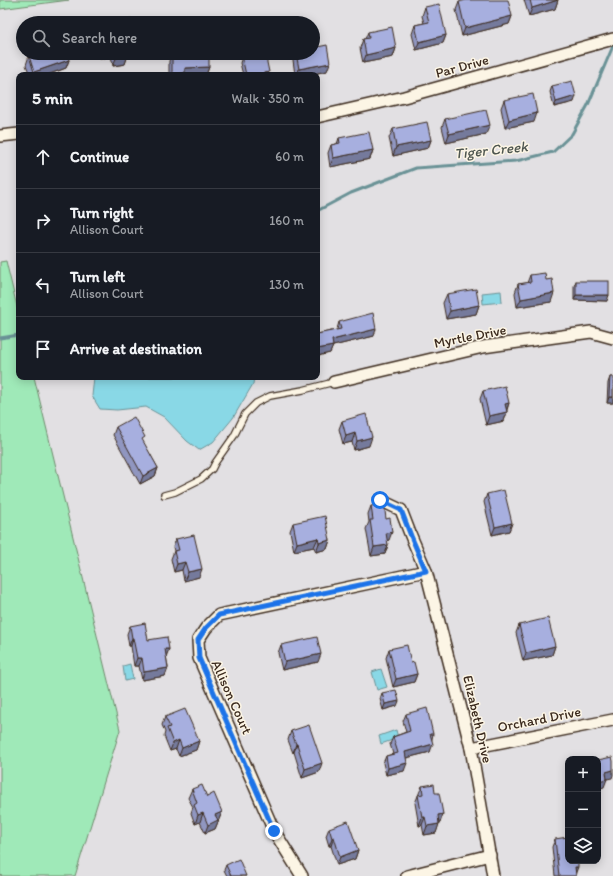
<!DOCTYPE html>
<meta charset="utf-8">
<style>
body{margin:0;font-family:Itim,sans-serif;background:#242831;color:#f1f3f6}
.controls{position:absolute;right:12px;bottom:12px;display:grid;overflow:hidden;border-radius:8px;box-shadow:0 2px 10px #0003}
.controls button{width:36px;height:36px;display:grid;place-items:center;padding:0;border:0;border-bottom:1px solid #363941;background:#171b24;color:#f1f3f6;font:20px sans-serif}
.stop{position:absolute;width:12px;height:12px;margin:-9px;border:3px solid #1a73e8;border-radius:50%;background:#fff}
.stop.end{background:#1a73e8;border-color:#fff;box-shadow:0 1px 4px #0008}
.list{margin:0;padding:0;list-style:none}
h2{display:flex;justify-content:space-between;align-items:center;height:52px;margin:0;padding:0 16px;font-size:17px}
h2 small{font-size:13px;font-weight:400;color:#9ea1a6}
.list li{display:grid;grid-template-columns:26px 1fr auto;gap:12px;align-items:center;box-sizing:border-box;height:64px;padding:0 16px;border-top:1px solid #363941}
.list b{display:block;font-size:15px;white-space:nowrap}
.list p{margin:0;font-size:13px;white-space:nowrap;color:#9ea1a6}
.list em{font-size:13px;font-style:normal;color:#9ea1a6}
.icon{flex:none;width:22px;height:22px;fill:none;stroke:currentColor;stroke-width:2;stroke-linecap:round;stroke-linejoin:round}
.map{position:relative;flex:none;width:613px;height:876px;overflow:hidden}
.search{position:absolute;background:#171b24;box-shadow:0 2px 10px #0003;left:16px;top:16px;width:304px;height:44px;display:flex;align-items:center;gap:10px;box-sizing:border-box;padding:0 14px;border-radius:22px;color:#9ea1a6;font-size:15px}
.panel{position:absolute;background:#171b24;box-shadow:0 2px 10px #0003;left:16px;top:72px;width:304px;height:308px;border-radius:8px}
.map>svg:first-child{display:block}
.green{fill:#9fe9b8;stroke:#6d8a6b}
.water{fill:#89d8e6;stroke:#6a9296}
.lines{fill:none;stroke-linecap:round;stroke-linejoin:round}
.stream{stroke:#6a9296;stroke-width:3}
.lane-casing{stroke:#3b2a1e;stroke-width:8}
.street-casing{stroke:#3b2a1e;stroke-width:14}
.lane{stroke:#fcf5e5;stroke-width:5.5}
.street{stroke:#fcf5e5;stroke-width:11}
.wall{fill:#9096c0;stroke:#3b2a1e}
.shaded-wall{fill:#757a9c;stroke:#3b2a1e}
.building{fill:#a7afdf;stroke:#3b2a1e}
.route{stroke:#1a73e8;stroke-width:5}
.labels{text-anchor:middle;stroke-width:3;stroke-linejoin:round;paint-order:stroke}
.street-label{font-size:14px;fill:#3b2a1e;stroke:#fcf5e5}
.water-label{font-size:15px;font-style:italic;fill:#4e5650;stroke:#fcf5e5}
</style>
<div class="map">
<svg width="613" height="876" viewBox="0 0 613 876">
<rect width="100%" height="100%" fill="#e2e0e3"/>
<filter id="ink" filterUnits="userSpaceOnUse"><feTurbulence type="fractalNoise" baseFrequency=".025" numOctaves="2"/><feDisplacementMap in="SourceGraphic" scale="8" xChannelSelector="R" yChannelSelector="G"/><feConvolveMatrix kernelMatrix="1 2 1 2 8 2 1 2 1" color-interpolation-filters="sRGB"/></filter>
<g filter="url(#ink)">
<g class="green">
<polygon points="0,0 69,0 0,9"/>
<polygon points="6,261 19,315 19,377 34,377 120,730 75,876 3,876 0,875 0,262"/>
</g>
<g class="water">
<polygon points="501,291 502,302 483,304 482,293"/>
<polygon points="94,377 254,377 253,384 233,418 213,442 199,450 187,441 164,417 146,407 117,410 100,409 92,396"/>
<polygon points="130,664 133,679 125,681 123,666"/>
<polygon points="381,669 387,687 377,690 372,672"/>
<polygon points="396,730 398,738 381,744 379,736"/>
</g>
<g class="lines">
<g class="stream">
<polyline points="317,211 351,193 416,168 516,161 553,152 572,134 588,105 613,46"/>
<polyline points="0,338 19,335"/>
</g>
<g class="lane-casing">
<polyline id="lane" points="164,495 175,492 201,479 212,469 215,463 234,436 245,414 256,403 270,396 303,390 334,382"/>
</g>
<g class="street-casing">
<g id="street">
<polyline points="317,117 404,97 491,73 613,39"/>
<polyline points="0,136 19,134"/>
<polyline points="334,382 483,347 591,332 613,338"/>
<polyline points="380,500 401,510 411,536 426,571 471,748 493,876"/>
<polyline points="471,748 613,720"/>
<polyline points="302,876 274,831 199,658 198,640 206,628 219,615 426,571"/>
<polyline points="407,876 490,855"/>
</g>
</g>
<use href="#lane" class="lane"/>
<use href="#street" class="street"/>
</g>
<g class="wall">
<polygon points="524,0 558,0 555,9 529,16"/>
<polygon points="459,2 512,16 509,24 462,36 456,10"/>
<polygon points="425,7 446,35 443,43 416,50 412,34 415,25 424,23 422,16"/>
<polygon points="368,32 396,48 393,57 363,63 360,48 363,39 365,39"/>
<polygon points="99,53 132,53 128,54 125,64 113,66 111,56 100,59"/>
<polygon points="172,53 209,67 206,75 169,75 169,61"/>
<polygon points="295,53 313,53 327,71 308,75 295,75 293,60"/>
<polygon points="29,56 69,60 66,68 47,75 30,75 26,65"/>
<polygon points="242,57 268,75 243,75 240,63"/>
<polygon points="552,86 574,102 554,107 550,92"/>
<polygon points="504,100 534,122 505,128 501,108"/>
<polygon points="445,119 486,134 446,143 442,127"/>
<polygon points="393,129 431,140 428,148 393,156 389,138"/>
<polygon points="339,138 373,150 370,159 330,167 328,153 331,145 337,144"/>
<polygon points="530,275 546,280 551,302 517,307 515,293 518,284 527,283"/>
<polygon points="576,281 607,301 574,300 574,286"/>
<polygon points="447,294 479,305 476,314 446,319 443,303"/>
<polygon points="339,322 374,336 333,346 330,353 317,356 317,334 337,330 337,329"/>
<polygon points="610,377 613,377 613,403 607,403 608,383"/>
<polygon points="483,391 509,403 507,410 507,412 504,421 486,425 480,399"/>
<polygon points="342,421 369,446 354,450 352,442 343,444 339,429"/>
<polygon points="116,427 143,442 158,468 155,476 140,484 113,435"/>
<polygon points="487,494 512,523 509,531 492,535 484,502"/>
<polygon points="371,506 389,540 387,541 388,545 385,554 371,556 366,529 369,522 368,514"/>
<polygon points="293,523 330,540 327,549 316,552 314,547 294,551 290,531"/>
<polygon points="176,539 199,577 184,581 182,570 174,572 171,559 174,551 173,547"/>
<polygon points="519,625 555,646 552,655 523,661 516,633"/>
<polygon points="130,626 148,640 169,649 166,655 168,668 165,676 142,680 139,666 134,666 131,646 129,646 127,634"/>
<polygon points="281,645 318,662 282,670 278,653"/>
<polygon points="389,649 411,663 417,674 414,682 393,687 386,658"/>
<polygon points="382,693 397,706 383,710 380,699"/>
<polygon points="406,714 433,734 432,739 430,752 406,758 404,771 386,775 383,763 386,756 393,754 390,744 393,737 406,732 403,721"/>
<polygon points="165,717 199,741 196,750 179,756 176,749 170,751 164,736 165,732 162,725"/>
<polygon points="291,731 319,772 302,778 294,752 293,753 288,740"/>
<polygon points="422,786 435,793 440,823 439,823 436,833 424,835 422,825 419,826 415,803"/>
<polygon points="192,789 207,797 222,812 215,829 205,833 200,822 195,824 191,813 193,807 188,798"/>
<polygon points="329,828 358,850 355,859 337,865 331,846 329,846 326,836"/>
<polygon points="555,839 575,875 576,876 555,876 552,847"/>
<polygon points="226,865 246,876 227,876 224,870"/>
</g>
<g class="shaded-wall">
<polygon points="558,0 555,9 529,16 532,8"/>
<polygon points="512,16 509,24 462,36 465,28"/>
<polygon points="446,35 443,43 416,50 419,42"/>
<polygon points="396,48 393,57 363,63 366,55"/>
<polygon points="102,53 113,53 111,56 100,59"/>
<polygon points="128,55 125,64 113,66 116,58"/>
<polygon points="69,60 66,68 47,75 33,75 34,72"/>
<polygon points="330,63 327,71 308,75 297,75 299,69"/>
<polygon points="209,67 206,75 172,75 172,74 185,68"/>
<polygon points="269,72 268,75 256,75"/>
<polygon points="576,96 574,102 554,107 556,102"/>
<polygon points="537,113 534,122 505,128 509,120"/>
<polygon points="490,125 486,134 446,143 449,134"/>
<polygon points="431,140 428,148 393,156 396,147"/>
<polygon points="373,150 370,159 330,167 333,158"/>
<polygon points="554,293 551,302 517,307 521,299"/>
<polygon points="576,295 609,295 607,301 574,300"/>
<polygon points="479,305 476,314 446,319 450,311"/>
<polygon points="376,329 374,336 329,347 332,340"/>
<polygon points="333,346 330,353 317,356 317,349"/>
<polygon points="609,397 613,397 613,403 607,403"/>
<polygon points="509,403 506,411 505,404"/>
<polygon points="507,412 504,421 486,425 489,416"/>
<polygon points="355,433 352,442 343,444 346,436"/>
<polygon points="372,437 369,446 354,450 357,441"/>
<polygon points="158,468 155,476 140,484 143,476"/>
<polygon points="512,523 509,531 492,535 495,527"/>
<polygon points="392,532 389,540 383,542 386,533"/>
<polygon points="318,538 314,547 294,551 297,543"/>
<polygon points="330,540 327,549 316,552 319,543"/>
<polygon points="388,545 385,554 371,556 374,547"/>
<polygon points="185,562 182,570 174,572 177,564"/>
<polygon points="202,569 199,577 184,581 188,572"/>
<polygon points="132,638 133,638 131,646 129,646"/>
<polygon points="555,646 552,655 523,661 526,653"/>
<polygon points="165,649 169,649 166,657"/>
<polygon points="321,654 318,662 282,670 285,662"/>
<polygon points="137,658 142,658 139,666 134,666"/>
<polygon points="168,668 165,676 142,680 144,672"/>
<polygon points="417,674 414,682 393,687 396,679"/>
<polygon points="399,701 397,706 383,710 385,704"/>
<polygon points="179,740 176,749 170,751 173,743"/>
<polygon points="199,741 196,750 179,756 182,748"/>
<polygon points="296,744 297,744 294,752 293,753"/>
<polygon points="433,744 430,752 402,759 405,752"/>
<polygon points="322,763 319,772 302,778 305,769"/>
<polygon points="407,763 404,771 386,775 388,768"/>
<polygon points="613,770 613,775 612,778 607,779 604,787 598,789 598,781 606,772"/>
<polygon points="222,812 215,829 205,833 208,825 215,815"/>
<polygon points="203,813 200,822 195,824 198,815"/>
<polygon points="443,814 440,823 435,824 438,815"/>
<polygon points="422,817 425,817 422,825 419,826"/>
<polygon points="439,824 436,833 424,835 427,826"/>
<polygon points="334,837 331,846 329,846 332,838"/>
<polygon points="358,850 355,859 337,865 340,857"/>
<polygon points="575,867 578,867 575,875"/>
</g>
<g class="building">
<polygon points="466,0 508,0 512,16 465,28 459,2"/>
<polygon points="530,0 558,0 532,8"/>
<polygon points="439,4 446,35 419,42 415,25 429,22 425,7"/>
<polygon points="132,19 133,23 114,23"/>
<polygon points="392,27 396,48 366,55 363,39 369,38 368,32"/>
<polygon points="327,45 330,63 299,69 296,53 313,53 313,48"/>
<polygon points="38,53 67,53 69,60 34,72 29,56"/>
<polygon points="116,53 128,53 128,55 116,58"/>
<polygon points="172,53 209,53 209,67 185,68 185,73 172,74"/>
<polygon points="263,53 265,53 269,72 256,75 246,75 242,57"/>
<polygon points="572,81 576,96 556,102 552,86"/>
<polygon points="533,94 537,113 509,120 504,100"/>
<polygon points="486,110 490,125 449,134 445,119"/>
<polygon points="427,122 431,140 396,147 393,129"/>
<polygon points="369,132 373,150 333,158 331,145 340,143 339,138"/>
<polygon points="545,273 546,280 552,279 554,293 521,299 518,284 531,282 530,275"/>
<rect x="576" y="281" width="33" height="14"/>
<polygon points="476,289 479,305 450,311 447,294"/>
<polygon points="373,313 376,329 332,340 333,346 317,349 317,334 341,329 339,322"/>
<polygon points="610,377 613,377 613,397 609,397"/>
<polygon points="505,386 509,403 505,404 507,412 489,416 483,391"/>
<polygon points="366,414 372,437 357,441 355,433 346,436 342,421"/>
<polygon points="134,417 145,437 142,439 158,468 143,476 116,427"/>
<polygon points="504,490 512,523 495,527 487,494"/>
<polygon points="384,503 386,519 390,518 392,532 386,533 388,545 374,547 370,520 373,520 371,506"/>
<polygon points="325,516 330,540 319,543 318,538 297,543 293,523"/>
<polygon points="194,535 202,569 188,572 185,562 177,564 174,551 179,550 176,539"/>
<polygon points="548,618 555,646 526,653 519,625"/>
<polygon points="145,623 148,640 167,637 169,649 165,649 168,668 144,672 142,658 137,658 133,638 132,638 130,626"/>
<polygon points="317,637 321,654 285,662 281,645"/>
<polygon points="407,645 411,663 414,662 417,674 396,679 389,649"/>
<polygon points="396,690 399,701 385,704 382,693"/>
<polygon points="427,708 433,734 430,734 433,744 405,752 407,763 388,768 386,756 398,753 393,737 410,731 406,714"/>
<polygon points="185,709 199,741 182,748 179,740 173,743 167,728 170,727 165,717"/>
<polygon points="309,725 322,763 305,769 297,744 296,744 291,731"/>
<polygon points="612,757 613,761 613,770 606,772 607,779 598,781 598,760"/>
<polygon points="434,784 435,793 439,793 443,814 438,815 439,824 427,826 425,817 422,817 418,795 423,794 422,786"/>
<polygon points="202,785 207,797 214,793 222,812 215,815 218,820 208,825 203,813 198,815 194,805 197,803 192,789"/>
<polygon points="348,821 358,850 340,857 334,837 332,838 329,828"/>
<polygon points="568,837 568,861 578,861 578,867 575,867 576,876 559,876 555,839"/>
<polygon points="239,859 246,876 231,876 226,865"/>
</g>
</g>
<g class="lines" filter="url(#ink)">
<polyline class="route" points="274,831 199,658 198,640 206,628 219,615 426,571 411,536 401,510 380,500"/>
</g>
<g class="labels">
<g class="street-label">
<text transform="translate(462 66) rotate(-15)" y="5">Par Drive</text>
<text transform="translate(470 336) rotate(-11)" y="5">Myrtle Drive</text>
<text transform="translate(232 697) rotate(66)" y="5">Allison Court</text>
<text transform="translate(478 719) rotate(77)" y="5">Elizabeth Drive</text>
<text transform="translate(539 719) rotate(-11)" y="5">Orchard Drive</text>
</g>
<g class="water-label">
<text transform="translate(491 150) rotate(-6)" y="5">Tiger Creek</text>
</g>
</g>
</svg>
<div class="controls">
<button>+</button>
<button>−</button>
<button><svg class="icon" aria-label="layers" viewBox="0 0 24 24"><path d="M12 4l9 5-9 5-9-5zM3 14l9 5 9-5"/></svg></button>
</div>
<div class="stop" style="left:380px;top:500px"></div>
<div class="stop end" style="left:274px;top:831px"></div>
<div class="search"><svg class="icon" aria-label="search" viewBox="0 0 24 24"><circle cx="10" cy="10" r="6"/><path d="M15 15l6 6"/></svg>Search here</div>
<section class="panel">
<h2>5 min<small>Walk · 350 m</small></h2>
<ul class="list">
<li><svg class="icon" aria-label="ahead" viewBox="0 0 24 24"><path d="M12 20V5M6 11l6-6 6 6"/></svg><div><b>Continue</b></div><em>60 m</em></li>
<li><svg class="icon" aria-label="right" viewBox="0 0 24 24"><path d="M7 20v-9h11M14 6l5 5-5 5"/></svg><div><b>Turn right</b><p>Allison Court</p></div><em>160 m</em></li>
<li><svg class="icon" aria-label="left" viewBox="0 0 24 24"><path d="M17 20v-9H6M10 6l-5 5 5 5"/></svg><div><b>Turn left</b><p>Allison Court</p></div><em>130 m</em></li>
<li><svg class="icon" aria-label="arrive" viewBox="0 0 24 24"><path d="M6 21V4h12l-3 4 3 4H6"/></svg><div><b>Arrive at destination</b></div></li>
</ul>
</section>
</div>
